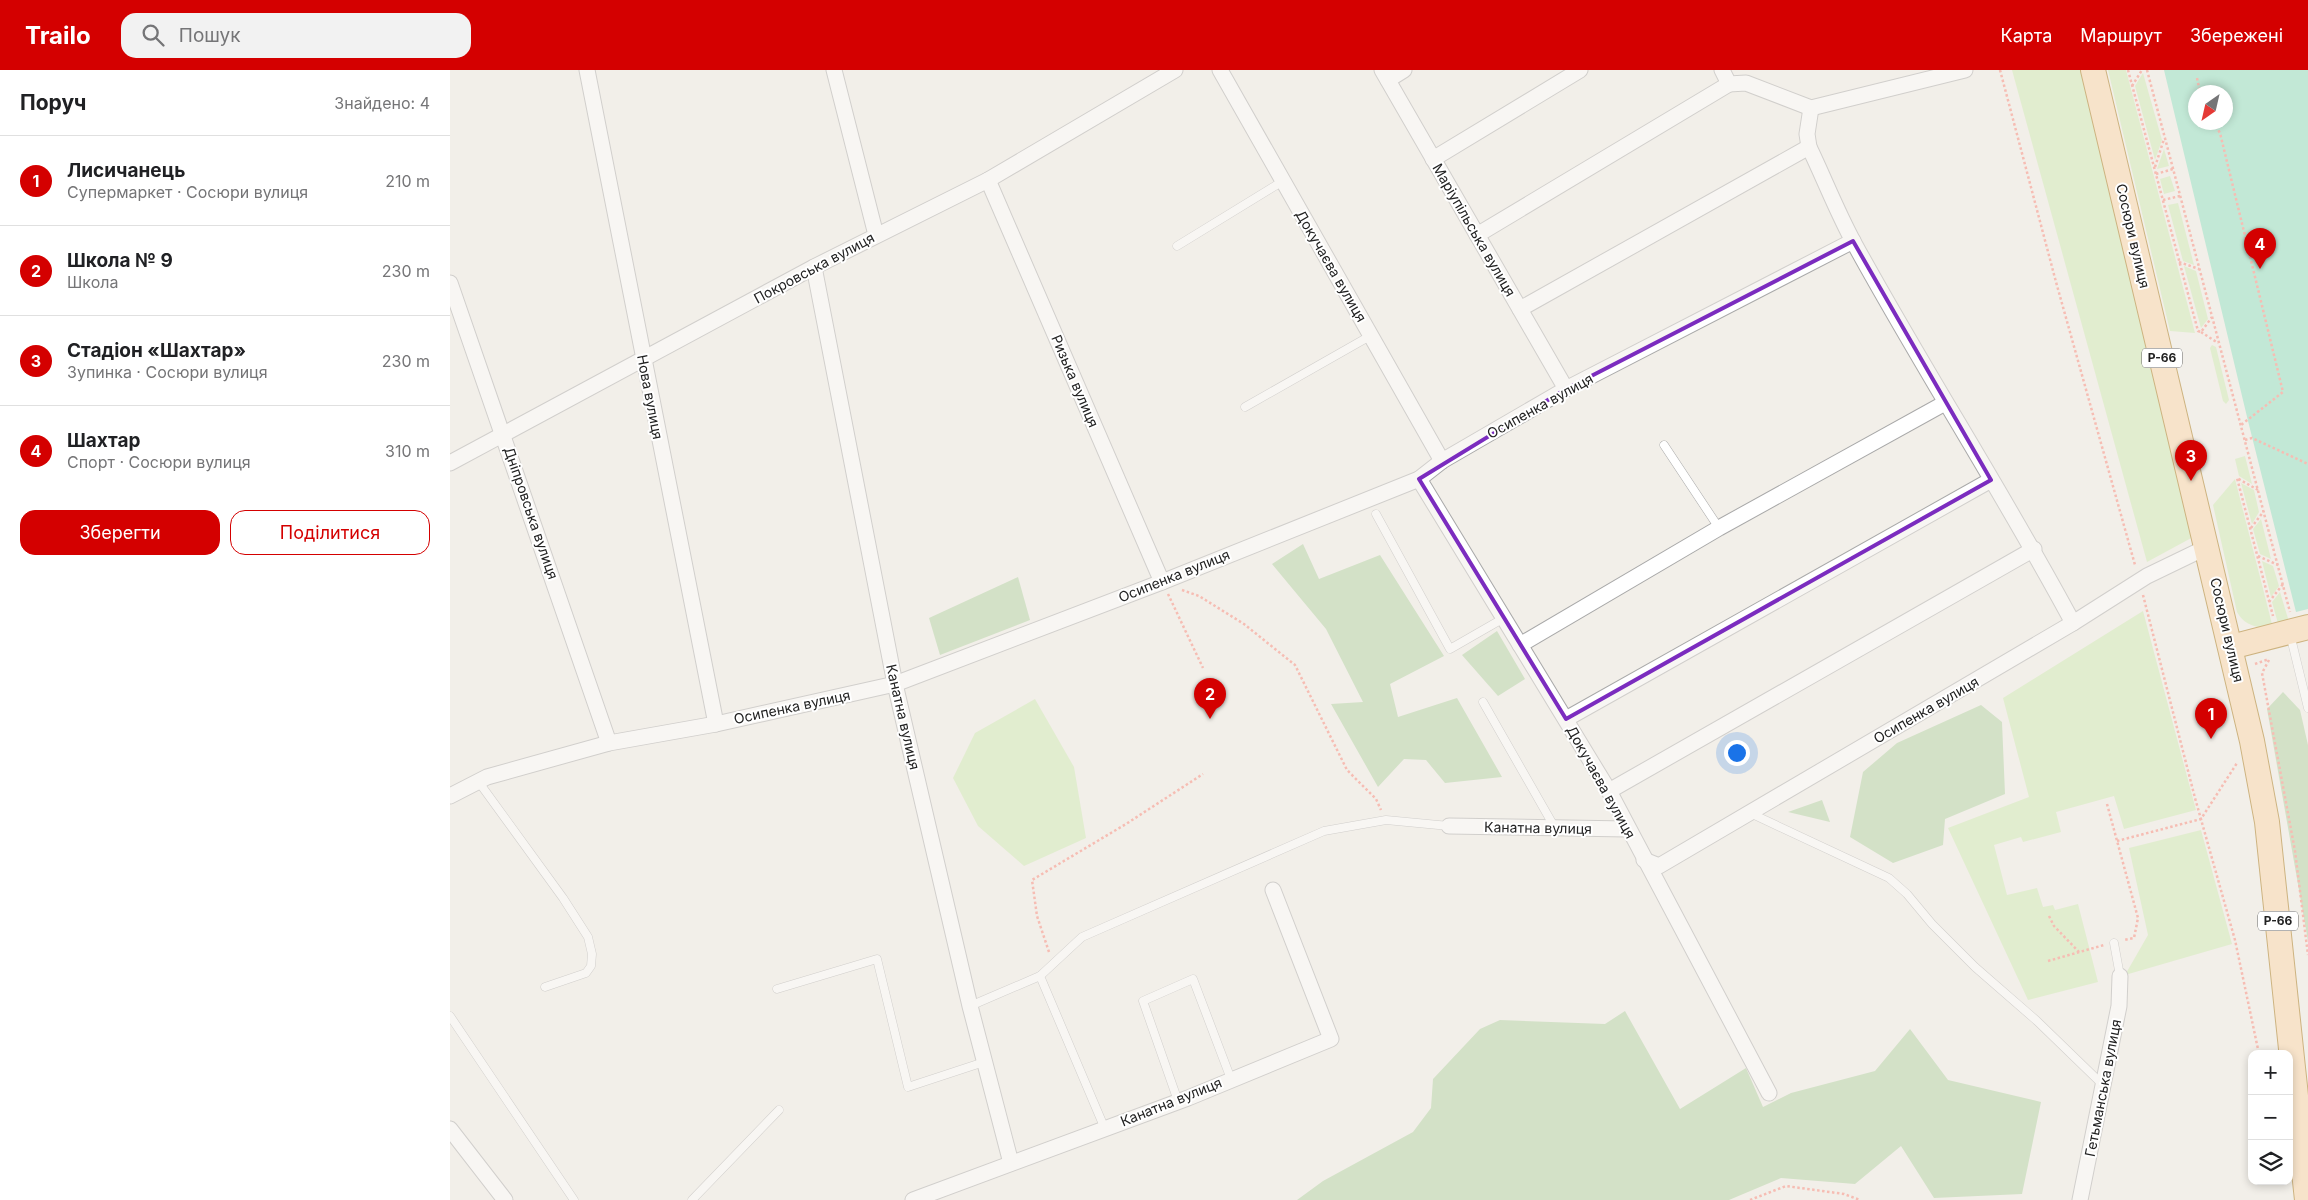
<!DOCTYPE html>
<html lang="uk">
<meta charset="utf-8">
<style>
body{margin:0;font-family:Inter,sans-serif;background:#f2f2f2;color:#202124}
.controls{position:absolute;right:15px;bottom:15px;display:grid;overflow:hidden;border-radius:10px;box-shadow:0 2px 8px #0003}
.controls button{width:45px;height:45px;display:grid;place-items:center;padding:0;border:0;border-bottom:1px solid #e0e0e0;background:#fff;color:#202124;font:25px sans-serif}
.compass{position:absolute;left:1738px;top:15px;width:45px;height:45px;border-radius:50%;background:#fff;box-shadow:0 2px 8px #0003;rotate:214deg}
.you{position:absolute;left:1286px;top:682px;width:18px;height:18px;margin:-12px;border:4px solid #fff;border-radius:50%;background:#1a73e8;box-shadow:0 0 0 8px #1a73e833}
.badge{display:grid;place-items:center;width:32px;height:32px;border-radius:50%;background:#d40000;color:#fff;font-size:16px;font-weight:700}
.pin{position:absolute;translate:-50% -41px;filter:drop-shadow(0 1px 2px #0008)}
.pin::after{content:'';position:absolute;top:26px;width:18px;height:15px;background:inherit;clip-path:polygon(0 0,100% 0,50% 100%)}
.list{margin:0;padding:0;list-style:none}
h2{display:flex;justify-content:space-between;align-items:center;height:65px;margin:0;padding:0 20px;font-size:21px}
h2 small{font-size:16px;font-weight:400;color:#757577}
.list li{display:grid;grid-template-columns:32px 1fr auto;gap:15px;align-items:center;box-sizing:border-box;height:90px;padding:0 20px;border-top:1px solid #e0e0e0}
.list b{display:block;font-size:19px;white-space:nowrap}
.list p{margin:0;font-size:16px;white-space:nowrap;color:#757577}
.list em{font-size:16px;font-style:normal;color:#757577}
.actions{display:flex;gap:10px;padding:15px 20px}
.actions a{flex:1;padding:11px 0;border:1px solid #d40000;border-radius:15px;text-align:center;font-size:18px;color:#d40000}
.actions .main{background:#d40000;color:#fff}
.icon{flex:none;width:28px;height:28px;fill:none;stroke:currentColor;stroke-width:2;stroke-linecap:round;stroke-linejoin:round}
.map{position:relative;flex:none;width:1858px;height:1130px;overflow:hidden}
header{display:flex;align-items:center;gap:30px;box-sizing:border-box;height:70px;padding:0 25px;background:#d40000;color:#fff}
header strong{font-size:24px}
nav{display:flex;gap:28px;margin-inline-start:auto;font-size:18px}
.search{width:350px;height:45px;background:#f2f2f2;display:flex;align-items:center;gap:12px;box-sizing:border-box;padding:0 18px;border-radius:15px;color:#757577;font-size:19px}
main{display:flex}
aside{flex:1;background:#fff}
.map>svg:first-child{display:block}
.grass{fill:#cdebb0}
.forest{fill:#add19e}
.pitch{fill:#88e0be;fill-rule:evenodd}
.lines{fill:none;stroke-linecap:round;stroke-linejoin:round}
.lane-casing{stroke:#a9a9a9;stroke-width:9}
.street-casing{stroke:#a9a9a9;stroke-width:17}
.primary-casing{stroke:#a06b00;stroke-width:26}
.path{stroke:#fa8072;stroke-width:2.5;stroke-dasharray:2.5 2.5;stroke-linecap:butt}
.lane{stroke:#fff;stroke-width:8}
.street{stroke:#fff;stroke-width:15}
.primary{stroke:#fcd6a4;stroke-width:24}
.marked{fill:none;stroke:#7b2cbf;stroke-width:4;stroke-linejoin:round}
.labels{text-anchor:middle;stroke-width:4;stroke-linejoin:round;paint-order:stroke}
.shield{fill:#fff;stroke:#646464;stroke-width:1}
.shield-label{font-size:12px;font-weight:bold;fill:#222}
.street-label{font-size:14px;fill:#222;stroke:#fff}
</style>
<header>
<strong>Trailo</strong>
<div class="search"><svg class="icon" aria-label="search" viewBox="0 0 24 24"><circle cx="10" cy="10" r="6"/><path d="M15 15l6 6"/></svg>Пошук</div>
<nav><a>Карта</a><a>Маршрут</a><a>Збережені</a></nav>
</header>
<main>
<aside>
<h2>Поруч<small>Знайдено: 4</small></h2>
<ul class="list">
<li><span class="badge">1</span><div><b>Лисичанець</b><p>Супермаркет · Сосюри вулиця</p></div><em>210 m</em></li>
<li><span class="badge">2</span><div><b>Школа № 9</b><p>Школа</p></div><em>230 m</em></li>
<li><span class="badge">3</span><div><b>Стадіон «Шахтар»</b><p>Зупинка · Сосюри вулиця</p></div><em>230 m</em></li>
<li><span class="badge">4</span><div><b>Шахтар</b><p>Спорт · Сосюри вулиця</p></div><em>310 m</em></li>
</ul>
<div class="actions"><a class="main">Зберегти</a><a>Поділитися</a></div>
</aside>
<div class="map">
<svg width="1858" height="1130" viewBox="0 0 1858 1130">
<rect width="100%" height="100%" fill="#f2efe9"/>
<g class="grass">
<polygon points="1562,0 1635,0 1745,466 1697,492"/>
<polygon points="1658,0 1676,0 1745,263 1720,261"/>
<polygon points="1693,3 1712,70 1705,90 1685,16"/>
<polygon points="1714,79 1719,96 1707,99"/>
<polygon points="1720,106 1725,121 1714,124 1710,109"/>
<polygon points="1728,133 1744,195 1733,191 1718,135"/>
<polygon points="1734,196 1746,201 1758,249 1751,258"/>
<polygon points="1762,275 1766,277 1779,330 1776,334 1773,331 1760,278"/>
<polygon points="1795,386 1802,414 1789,406 1785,389"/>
<path d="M1785,409L1823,558C1807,558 1795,556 1787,542L1763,435Z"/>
<polygon points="1791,413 1804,420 1809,442 1802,454"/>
<polygon points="1811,449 1821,489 1810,484 1803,459"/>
<polygon points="1812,491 1823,496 1829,516 1821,527"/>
<polygon points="1830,522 1840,555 1829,557 1822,532"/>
<polygon points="1693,541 1746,740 1674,759 1664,726 1606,742 1611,762 1573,772 1571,767 1544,775 1557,825 1587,818 1593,837 1603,835 1605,840 1628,834 1648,912 1578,930 1498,758 1579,727 1553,628"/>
<polygon points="585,629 624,697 636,768 574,796 528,756 503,708 525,663"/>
<polygon points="1751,760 1782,874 1675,905 1698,865 1679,778"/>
</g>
<g class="forest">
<polygon points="853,474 869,509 930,485 994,586 940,614 948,647 1007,628 1052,707 995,713 976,690 954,689 928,717 881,634 913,632 876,559 822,494"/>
<polygon points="568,507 580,550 490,585 479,548"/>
<polygon points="1047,561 1075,609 1048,626 1012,585"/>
<polygon points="1833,622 1850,640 1858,675 1858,871 1817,639"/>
<polygon points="1531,635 1552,652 1555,724 1495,749 1493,775 1443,793 1400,767 1413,702 1447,673"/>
<polygon points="1372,730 1380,752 1338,742"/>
<polygon points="1175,941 1230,1039 1296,998 1313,1037 1341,1023 1425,1001 1460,959 1498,1010 1591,1032 1572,1124 1484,1128 1451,1076 1405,1114 1331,1108 1279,1130 847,1130 873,1111 963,1062 981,1038 983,1009 1030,959 1050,950 1155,954"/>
</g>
<path class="pitch" d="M1714,0H1858V539L1846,542L1798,351ZM1746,22H1776V52H1746Z"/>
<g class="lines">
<g class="lane-casing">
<g id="lane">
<polyline points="727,176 833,111"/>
<polyline points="795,337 920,266"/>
<polyline points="1214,375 1269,458"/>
<polyline points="926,444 1000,579 1054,548"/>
<polyline points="1840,564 1858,638"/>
<polyline points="1033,632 1105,758"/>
<polyline points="28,711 113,828 138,867 142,884 141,896 136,903 95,917"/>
<polyline points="1300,743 1439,808 1457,824 1482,854 1525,897 1587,951 1652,1014"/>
<polyline points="1664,873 1670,906"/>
<polyline points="327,919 427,889 458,1017 534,992"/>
<polyline points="520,936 590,906"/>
<polyline points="0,946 124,1130"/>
<polyline points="728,1031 693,931 743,909 781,1009"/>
<polyline points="655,1059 590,906 632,867 874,761 936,750 999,756"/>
<polyline points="242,1130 329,1040"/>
</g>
</g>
<g class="street-casing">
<g id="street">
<polyline points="137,0 266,654"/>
<polyline points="384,0 426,165"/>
<polyline points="770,0 992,391"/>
<polyline points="932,0 1116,319"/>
<polyline points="1272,0 1279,14 1296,13 1361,38 1515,0"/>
<polyline points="938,10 954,0"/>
<path d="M1361,38L1357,64L1359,77C1374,108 1387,142 1404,173C1474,301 1554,424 1623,553"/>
<polyline points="983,89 1130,0"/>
<polyline points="538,110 712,512"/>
<polyline points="1027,165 1279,14"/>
<polyline points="364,197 445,614 520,936 561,1093"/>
<polyline points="0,213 159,673"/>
<polyline points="1070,239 1359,77"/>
<polyline points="0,393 364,197 538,110 725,0"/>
<polyline points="969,409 1159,721 1319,1023"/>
<polyline points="1070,575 1269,458 1495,333"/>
<polyline points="1116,649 1541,410"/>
<polyline points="1159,721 1584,479"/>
<polyline points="0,726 37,707 159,673 266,654 445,614 712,512 969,409 992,391 1116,319 1403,171"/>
<polyline points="999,756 1177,759"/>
<polyline points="1194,790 1209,796 1623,553 1697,506 1757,477"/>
<polyline points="0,1059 55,1130"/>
<polyline points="463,1130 738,1028 881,969 823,820"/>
<polyline points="1630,1130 1669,936 1670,906"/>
</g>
</g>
<g class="primary-casing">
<g id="primary">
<polyline points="1643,0 1802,671 1817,752 1857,1130"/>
<polyline points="1781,577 1858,557"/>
</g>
</g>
<g class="path">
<polyline points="1550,0 1606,212 1685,495"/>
<polyline points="1678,0 1748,261 1751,262 1762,247"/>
<polyline points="1697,0 1840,542"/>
<polyline points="1747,8 1750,22"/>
<polyline points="1682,16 1692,0"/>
<polyline points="1763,52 1770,63 1833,322 1791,355"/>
<polyline points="1705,97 1714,69"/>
<polyline points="1706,104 1723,99"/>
<polyline points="1713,130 1730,126"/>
<polyline points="1729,192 1749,199"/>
<polyline points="1751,262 1768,273"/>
<polyline points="1795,370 1802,368 1858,394"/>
<polyline points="1808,420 1787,408 1823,546"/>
<polyline points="1801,458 1814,441"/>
<polyline points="1808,486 1828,495"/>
<polyline points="732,520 749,526 794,554 845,595 897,700 926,729 931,740"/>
<polyline points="718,524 753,598"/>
<polyline points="1693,525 1745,728 1785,870 1809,984"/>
<polyline points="1819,532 1833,514"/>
<polyline points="1819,590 1812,603 1845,781 1858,885"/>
<polyline points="1805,594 1819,589"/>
<polyline points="1657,734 1688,848 1684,868 1674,870"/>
<polyline points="1667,771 1751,749 1787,693"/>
<polyline points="1599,846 1604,856 1629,882"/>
<polyline points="599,882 587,846 582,810 676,754 753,704"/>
<polyline points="1598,891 1654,875"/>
<polyline points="1300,1130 1336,1116 1394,1124 1410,1130"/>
</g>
<use href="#lane" class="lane"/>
<use href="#street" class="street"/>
<use href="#primary" class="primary"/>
</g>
<path d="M0 0H1858V1130H0ZM1403,171L1541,410L1116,649L969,409L1116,319Z" fill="#f2efe9" fill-opacity=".55" fill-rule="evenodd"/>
<path class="marked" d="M1403,171L1541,410L1116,649L969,409L1116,319Z"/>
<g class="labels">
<g class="shield">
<rect x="1692" y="278.5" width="40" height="19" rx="4"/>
<rect x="1808" y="841.5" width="40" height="19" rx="4"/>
</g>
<g class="shield-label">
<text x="1712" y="292">Р-66</text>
<text x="1828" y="855">Р-66</text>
</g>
<g class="street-label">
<text transform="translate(1024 160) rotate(60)" y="5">Маріупільська вулиця</text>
<text transform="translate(1683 166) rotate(77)" y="5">Сосюри вулиця</text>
<text transform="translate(881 196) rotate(60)" y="5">Докучаєва вулиця</text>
<text transform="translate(364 198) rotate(-28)" y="5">Покровська вулиця</text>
<text transform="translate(625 311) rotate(67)" y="5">Ризька вулиця</text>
<text transform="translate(200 327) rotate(79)" y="5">Нова вулиця</text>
<text transform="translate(1090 336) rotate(-29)" y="5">Осипенка вулиця</text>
<text transform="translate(81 443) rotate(71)" y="5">Дніпровська вулиця</text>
<text transform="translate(724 506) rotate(-22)" y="5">Осипенка вулиця</text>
<text transform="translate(1777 560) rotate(77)" y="5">Сосюри вулиця</text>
<text transform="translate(342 637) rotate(-12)" y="5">Осипенка вулиця</text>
<text transform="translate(1476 640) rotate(-30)" y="5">Осипенка вулиця</text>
<text transform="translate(453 647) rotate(77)" y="5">Канатна вулиця</text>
<text transform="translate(1151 712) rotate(61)" y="5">Докучаєва вулиця</text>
<text transform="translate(1088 758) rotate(1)" y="5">Канатна вулиця</text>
<text transform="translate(1653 1018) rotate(-79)" y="5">Гетьманська вулиця</text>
<text transform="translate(721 1032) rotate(-22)" y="5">Канатна вулиця</text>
</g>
</g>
</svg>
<div class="controls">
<button>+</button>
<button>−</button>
<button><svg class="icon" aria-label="layers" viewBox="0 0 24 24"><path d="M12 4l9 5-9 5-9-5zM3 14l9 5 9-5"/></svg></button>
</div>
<svg class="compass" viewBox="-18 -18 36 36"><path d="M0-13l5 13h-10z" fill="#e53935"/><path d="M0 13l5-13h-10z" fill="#757577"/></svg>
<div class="you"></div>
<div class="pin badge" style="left:1761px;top:669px">1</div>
<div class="pin badge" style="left:760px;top:649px">2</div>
<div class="pin badge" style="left:1741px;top:411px">3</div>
<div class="pin badge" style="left:1810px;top:199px">4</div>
</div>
</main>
